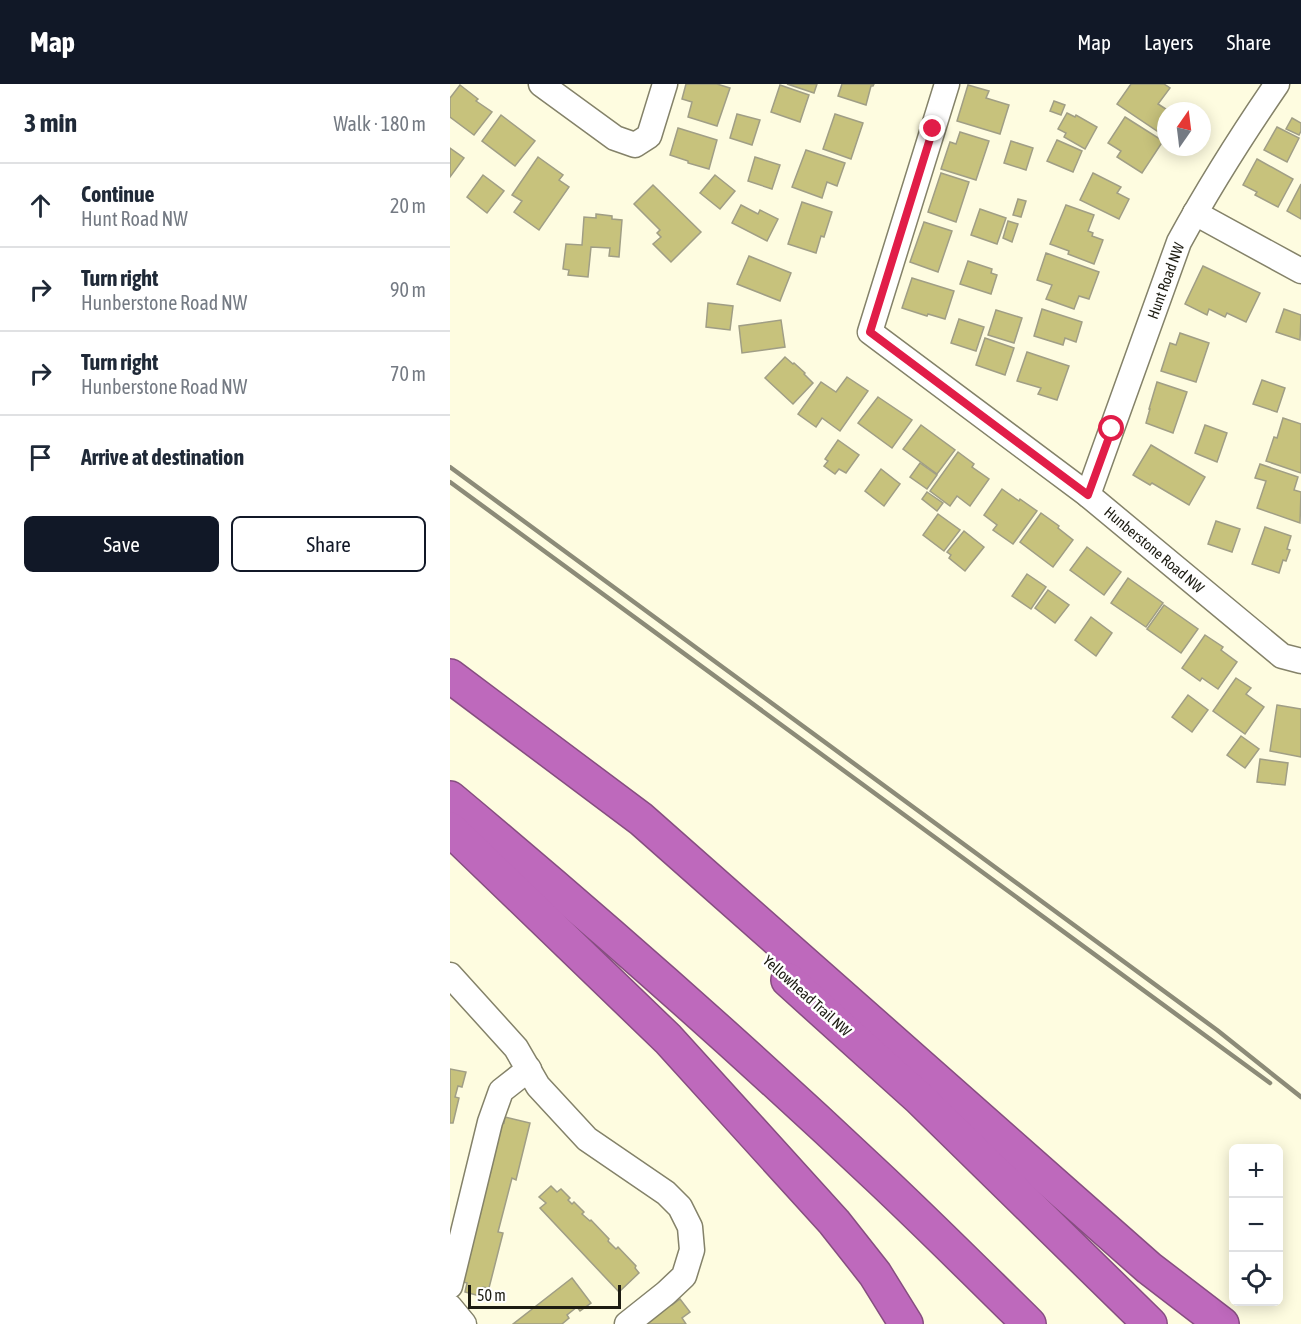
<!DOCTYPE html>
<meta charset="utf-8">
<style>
body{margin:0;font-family:"Asap Condensed",sans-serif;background:#f6f6f7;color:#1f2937}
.controls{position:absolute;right:18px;bottom:18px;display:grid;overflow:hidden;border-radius:9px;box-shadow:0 3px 15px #0003}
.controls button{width:54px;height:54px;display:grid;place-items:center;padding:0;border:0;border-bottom:2px solid #e0e1e3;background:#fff;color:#1f2937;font:30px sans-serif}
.compass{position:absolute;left:707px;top:18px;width:54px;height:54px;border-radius:50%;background:#fff;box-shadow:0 3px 15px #0003;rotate:14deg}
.scale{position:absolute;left:18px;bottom:15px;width:153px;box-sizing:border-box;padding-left:6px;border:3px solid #1d1c12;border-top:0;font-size:16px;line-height:21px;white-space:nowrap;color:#1d1c12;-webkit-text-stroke:4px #fff;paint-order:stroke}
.stop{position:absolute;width:18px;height:18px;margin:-14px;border:4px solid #e11d48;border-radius:50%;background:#fff}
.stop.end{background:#e11d48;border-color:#fff;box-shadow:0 2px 6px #0008}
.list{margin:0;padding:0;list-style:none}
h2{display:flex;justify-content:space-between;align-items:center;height:78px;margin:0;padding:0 24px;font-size:26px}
h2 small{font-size:20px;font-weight:400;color:#747a83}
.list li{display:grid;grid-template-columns:39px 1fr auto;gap:18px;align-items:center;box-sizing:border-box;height:84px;padding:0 24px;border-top:2px solid #e0e1e3}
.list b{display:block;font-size:22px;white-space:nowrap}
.list p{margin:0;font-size:20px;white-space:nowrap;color:#747a83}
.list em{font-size:20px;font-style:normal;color:#747a83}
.actions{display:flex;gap:12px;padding:18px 24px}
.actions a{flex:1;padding:14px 0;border:2px solid #111827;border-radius:9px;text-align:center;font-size:21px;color:#111827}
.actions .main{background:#111827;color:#fff}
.icon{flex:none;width:33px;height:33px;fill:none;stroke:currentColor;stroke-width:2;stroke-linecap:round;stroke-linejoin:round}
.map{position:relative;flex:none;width:851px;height:1240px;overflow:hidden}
header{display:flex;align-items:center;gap:36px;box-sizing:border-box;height:84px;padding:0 30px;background:#111827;color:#fff}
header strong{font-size:28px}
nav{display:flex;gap:33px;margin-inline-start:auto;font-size:21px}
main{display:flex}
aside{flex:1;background:#fff}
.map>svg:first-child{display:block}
.building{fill:#c7c27c;stroke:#a09e85;stroke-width:1.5}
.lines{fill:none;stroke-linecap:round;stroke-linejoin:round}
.street-casing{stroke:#848269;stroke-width:27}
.highway-casing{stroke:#864e80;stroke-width:36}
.street{stroke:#fff;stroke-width:24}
.highway{stroke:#be69bc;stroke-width:33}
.rail{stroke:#8c8b78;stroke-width:4.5}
.route{stroke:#e11d48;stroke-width:8}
.labels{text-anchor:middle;stroke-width:5;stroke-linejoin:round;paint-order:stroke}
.street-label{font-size:15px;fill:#1d1c12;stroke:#fff}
</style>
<header>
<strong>Map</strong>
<nav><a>Map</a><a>Layers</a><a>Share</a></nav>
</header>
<main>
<aside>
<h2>3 min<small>Walk · 180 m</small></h2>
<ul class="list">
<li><svg class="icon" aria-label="ahead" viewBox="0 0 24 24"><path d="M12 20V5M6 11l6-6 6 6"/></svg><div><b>Continue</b><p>Hunt Road NW</p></div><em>20 m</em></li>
<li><svg class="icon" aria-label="right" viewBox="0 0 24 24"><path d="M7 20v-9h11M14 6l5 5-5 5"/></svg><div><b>Turn right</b><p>Hunberstone Road NW</p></div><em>90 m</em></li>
<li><svg class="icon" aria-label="right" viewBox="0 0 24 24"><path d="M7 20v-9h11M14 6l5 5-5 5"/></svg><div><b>Turn right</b><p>Hunberstone Road NW</p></div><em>70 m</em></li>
<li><svg class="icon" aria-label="arrive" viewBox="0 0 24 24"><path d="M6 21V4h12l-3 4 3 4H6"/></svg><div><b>Arrive at destination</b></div></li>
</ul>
<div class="actions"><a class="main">Save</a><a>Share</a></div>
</aside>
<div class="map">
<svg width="851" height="1240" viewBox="0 0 851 1240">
<rect width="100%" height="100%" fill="#fefce0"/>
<g class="building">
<polygon points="236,0 267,0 280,4 267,42 238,33 242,18 232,15"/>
<polygon points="337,0 367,0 364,9"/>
<polygon points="392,0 424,0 423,2 421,2 416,21 388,12"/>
<polygon points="681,0 714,0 720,4 708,20 719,27 716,27 716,53 667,20"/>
<polygon points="10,1 28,15 26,17 42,28 24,51 0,33 0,14"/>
<polygon points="330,1 359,11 350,38 321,28"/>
<polygon points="518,1 539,7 536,14 559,21 550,50 507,37"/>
<polygon points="604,17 615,21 611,31 600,27"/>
<polygon points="617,29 625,33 626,31 647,43 635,65 614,53 616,49 608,45"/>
<polygon points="287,30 310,36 302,61 280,54"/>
<polygon points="385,30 413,39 401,75 373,65"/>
<polygon points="51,31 85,57 65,82 32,57"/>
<polygon points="675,33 713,57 692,89 667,73 671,67 658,59"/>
<polygon points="842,34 851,39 851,47 849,51 836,45"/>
<polygon points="827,43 849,54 837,78 814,66"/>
<polygon points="228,44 267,56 259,85 238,79 238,77 220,71"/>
<polygon points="510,48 539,57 526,96 491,85 500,58 506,60"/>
<polygon points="607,56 632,67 623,88 597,77"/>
<polygon points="561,57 583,64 576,86 554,79"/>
<polygon points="0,64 14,74 0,93"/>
<polygon points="356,66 395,79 387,102 377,98 372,114 342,103"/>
<polygon points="88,73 113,91 109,96 119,103 89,146 64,128 72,117 62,111"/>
<polygon points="305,73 330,81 322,105 298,97"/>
<polygon points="807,75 843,95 828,123 805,111 807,108 793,101"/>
<polygon points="491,89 519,98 506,138 478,128"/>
<polygon points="643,89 671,103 667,109 679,115 669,135 630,116"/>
<polygon points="33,91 54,107 37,129 17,113"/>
<polygon points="265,91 285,107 270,125 250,109"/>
<polygon points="851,100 851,135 837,127"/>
<polygon points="203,101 251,148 221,178 203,160 211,153 207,149 210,146 184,120"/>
<polygon points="568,115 576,117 571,133 563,131"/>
<polygon points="352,118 382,128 374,153 371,152 366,169 338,160"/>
<polygon points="291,121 308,130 310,126 328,135 317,157 282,139"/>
<polygon points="616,121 644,131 638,147 643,149 642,152 653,156 644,180 618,170 619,167 600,160"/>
<polygon points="530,125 556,134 547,160 521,151"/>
<polygon points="146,130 162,132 162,135 172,136 169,173 159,172 160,164 141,163 138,193 118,191 119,186 113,185 116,160 132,161 134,133 146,134"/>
<polygon points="558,137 568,140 562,158 553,154"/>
<polygon points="474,138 502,147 488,188 460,178"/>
<polygon points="596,169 649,188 639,215 629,212 624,225 596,215 602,201 587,196"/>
<polygon points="299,172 341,189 330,217 287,200"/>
<polygon points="518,177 542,185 541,189 547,191 541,210 510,200"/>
<polygon points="753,182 810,209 796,238 777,229 775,233 759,225 757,231 735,220"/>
<polygon points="462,194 504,207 495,235 478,230 477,232 452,224"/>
<polygon points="258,219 283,222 280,246 256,243"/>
<polygon points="592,225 632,238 626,258 615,254 613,261 584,252"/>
<polygon points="834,225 851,231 850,256 826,248"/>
<polygon points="546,226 572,234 564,259 538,251"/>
<polygon points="509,235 534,243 526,267 501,259"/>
<polygon points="331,236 335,263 292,269 289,242"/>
<polygon points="730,249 759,259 746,298 711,287 720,259 726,261"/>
<polygon points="535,254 564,264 555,291 526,281"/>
<polygon points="577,268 619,282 607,316 588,310 591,304 567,297"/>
<polygon points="335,273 343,280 344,279 355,289 354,290 363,299 343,320 315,294"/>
<polygon points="397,293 418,307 390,347 372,334 366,343 348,330 371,298 386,308"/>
<polygon points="812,296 835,304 827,328 803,320"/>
<polygon points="707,298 737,308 723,349 696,339 700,325 699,325"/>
<polygon points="428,313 462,336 442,364 408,339"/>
<polygon points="833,334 851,340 851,389 816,377 824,353 827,354"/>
<polygon points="471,341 505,366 487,390 453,365"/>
<polygon points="755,341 777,349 767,378 745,369"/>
<polygon points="388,356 409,371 396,389 389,385 385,390 374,382 378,377 375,375"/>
<polygon points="701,361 755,393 739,421 702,399 700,401 683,391"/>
<polygon points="508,368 524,380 522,383 539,395 520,422 507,412 500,422 480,407"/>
<polygon points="470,379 487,391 477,405 460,393"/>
<polygon points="810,380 848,393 844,406 851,408 850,439 807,424 816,397 805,394"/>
<polygon points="431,385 450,400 434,422 415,407"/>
<polygon points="552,405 569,417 570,415 587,427 563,460 543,446 547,441 534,431"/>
<polygon points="477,408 493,419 487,427 472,415"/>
<polygon points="591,429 609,442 608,444 623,456 603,483 570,458"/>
<polygon points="488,430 510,446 494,467 473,451"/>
<polygon points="766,437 790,445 782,468 758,460"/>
<polygon points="815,443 841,452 837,465 840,466 836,477 833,476 829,489 802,480"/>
<polygon points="514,447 534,463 515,487 499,474 501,471 497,468"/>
<polygon points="637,463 671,488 654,511 620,486"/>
<polygon points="577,490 596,503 581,525 562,512"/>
<polygon points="678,494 713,519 696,543 661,519"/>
<polygon points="598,506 619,521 605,539 585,524"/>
<polygon points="714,521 748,545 731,569 697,545"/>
<polygon points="641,533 662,549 646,572 625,556"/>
<polygon points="755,551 773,563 771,566 787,578 768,605 752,594 750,597 732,584"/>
<polygon points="786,594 801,604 796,610 814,623 795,650 763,627"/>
<polygon points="738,611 758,626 742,648 722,633"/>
<polygon points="827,621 851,625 851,673 820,667"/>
<polygon points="791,652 809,665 795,684 777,671"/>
<polygon points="810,675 838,679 835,701 807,698"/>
<polygon points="0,985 16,988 12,1003 8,1002 5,1013 9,1014 3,1039 0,1039"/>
<polygon points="55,1033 80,1039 66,1096 62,1094 48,1148 53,1149 39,1204 33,1203 30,1212 15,1208 17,1199 10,1197 41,1074 44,1074 46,1065 43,1064 50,1038 54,1039"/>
<polygon points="101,1102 107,1108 111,1105 120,1114 118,1116 122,1120 124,1118 134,1128 132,1130 140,1137 141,1136 159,1155 158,1157 166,1165 168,1163 186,1182 185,1184 189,1189 169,1208 90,1124 96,1119 89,1113"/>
<polygon points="122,1194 141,1219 130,1227 127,1223 117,1231 119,1234 112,1240 63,1240"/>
<polygon points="230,1215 240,1228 232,1234 236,1240 191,1240 199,1234 201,1236 210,1229 208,1226 219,1217 222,1221"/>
</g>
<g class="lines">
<g class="street-casing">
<g id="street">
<polyline points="91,0 165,54 185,61 199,52 215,0"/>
<polyline points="497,0 420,248 638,411 832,572 851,577"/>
<polyline points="745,129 851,187"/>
<path d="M638,411L729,158C759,103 792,51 827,0"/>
<polyline points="0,891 66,964 88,1002 137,1055 216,1109 230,1123 240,1143 242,1166 234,1192 216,1209 177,1240"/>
<polyline points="0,1202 40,1038 51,1007 79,985"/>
<polyline points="0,1223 14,1240"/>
</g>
</g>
<g class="highway-casing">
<g id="highway">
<polyline points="0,592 191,735 699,1184 772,1240"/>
<path d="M0,714C147,837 290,963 429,1094C480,1142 529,1191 579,1240"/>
<polyline points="0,745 218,955 384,1138 425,1190 456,1240"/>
<polyline points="338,896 469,1014 700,1240"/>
</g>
</g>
<use href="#street" class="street"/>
<use href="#highway" class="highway"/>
<g class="rail">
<polyline points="0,383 767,946 851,1013"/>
<polyline points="0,398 820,999"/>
</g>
</g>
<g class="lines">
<polyline class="route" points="483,45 420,248 638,411 662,345"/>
</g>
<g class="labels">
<g class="street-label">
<text transform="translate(716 197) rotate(-70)" y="5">Hunt Road NW</text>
<text transform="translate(704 466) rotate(40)" y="5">Hunberstone Road NW</text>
<text transform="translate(357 912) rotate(42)" y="5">Yellowhead Trail NW</text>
</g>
</g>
</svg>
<div class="controls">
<button>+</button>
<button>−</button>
<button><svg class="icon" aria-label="locate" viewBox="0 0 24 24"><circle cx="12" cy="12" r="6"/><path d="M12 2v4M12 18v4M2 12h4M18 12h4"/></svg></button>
</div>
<svg class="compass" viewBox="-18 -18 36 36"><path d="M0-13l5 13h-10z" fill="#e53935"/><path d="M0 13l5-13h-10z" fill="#747a83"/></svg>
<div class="scale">50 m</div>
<div class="stop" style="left:662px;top:345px"></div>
<div class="stop end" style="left:483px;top:45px"></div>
</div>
</main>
